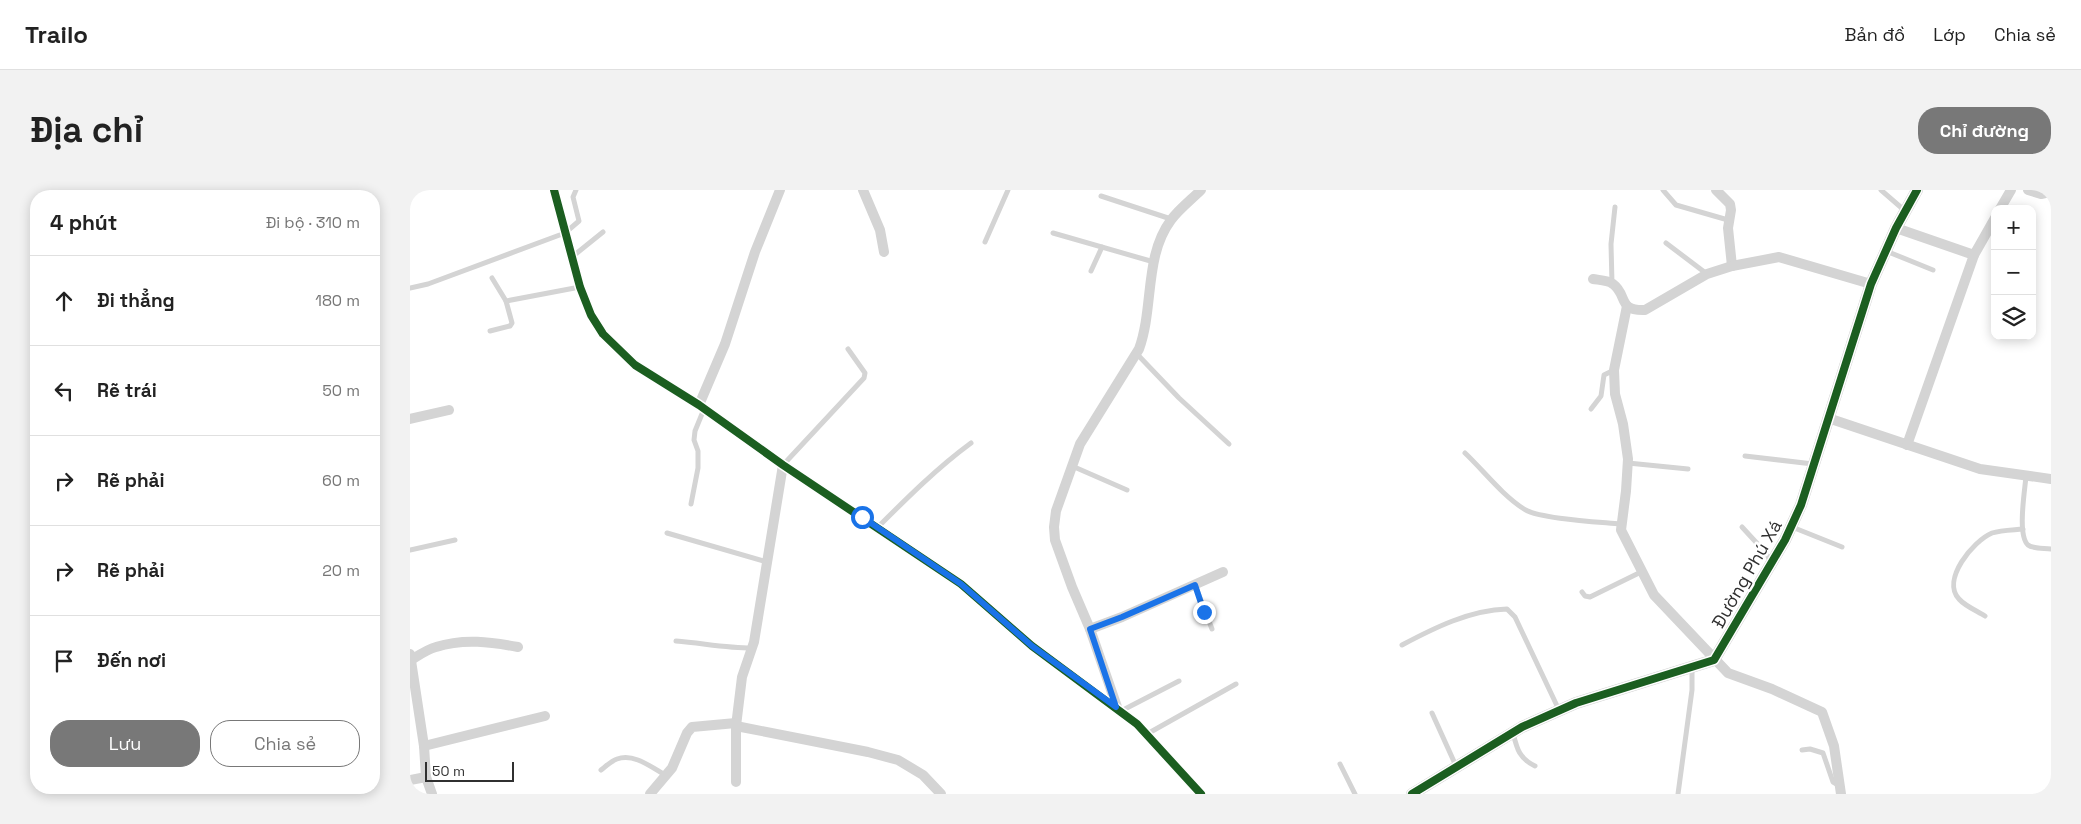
<!DOCTYPE html>
<html lang="vi">
<meta charset="utf-8">
<style>
body{margin:0;font-family:"Space Grotesk",sans-serif;background:#f2f2f2;color:#222}
.controls{position:absolute;right:15px;top:15px;display:grid;overflow:hidden;border-radius:10px;box-shadow:0 2px 12px #0003}
.controls button{width:45px;height:45px;display:grid;place-items:center;padding:0;border:0;border-bottom:1px solid #e0e0e0;background:#fff;color:#222;font:25px sans-serif}
.scale{position:absolute;left:15px;bottom:12px;width:89px;box-sizing:border-box;padding-left:5px;border:2px solid #303030;border-top:0;font-size:14px;line-height:18px;white-space:nowrap;color:#303030;-webkit-text-stroke:4px #fff;paint-order:stroke}
.stop{position:absolute;width:15px;height:15px;margin:-11px;border:4px solid #1a73e8;border-radius:50%;background:#fff}
.stop.end{background:#1a73e8;border-color:#fff;box-shadow:0 1px 5px #0008}
.list{margin:0;padding:0;list-style:none}
h2{display:flex;justify-content:space-between;align-items:center;height:65px;margin:0;padding:0 20px;font-size:21px}
h2 small{font-size:16px;font-weight:400;color:#767676}
.list li{display:grid;grid-template-columns:32px 1fr auto;gap:15px;align-items:center;box-sizing:border-box;height:90px;padding:0 20px;border-top:1px solid #e0e0e0}
.list b{display:block;font-size:19px;white-space:nowrap}
.list em{font-size:16px;font-style:normal;color:#767676}
.actions{display:flex;gap:10px;padding:15px 20px}
.actions a{flex:1;padding:11px 0;border:1px solid #787878;border-radius:20px;text-align:center;font-size:18px;color:#787878}
.actions .main{background:#787878;color:#fff}
.icon{flex:none;width:28px;height:28px;fill:none;stroke:currentColor;stroke-width:2;stroke-linecap:round;stroke-linejoin:round}
.map{position:relative;flex:none;width:1641px;height:604px;overflow:hidden;border-radius:20px}
header{display:flex;align-items:center;gap:30px;box-sizing:border-box;height:70px;padding:0 25px;background:#fff;border-bottom:1px solid #e0e0e0}
header strong{font-size:24px}
nav{display:flex;gap:28px;margin-inline-start:auto;font-size:18px}
.intro{display:flex;align-items:center;justify-content:space-between;box-sizing:border-box;height:120px;padding:0 30px}
h1{margin:0;font-size:35px}
.button{padding:12px 22px;border-radius:20px;background:#787878;color:#fff;font-size:18px;font-weight:700}
main{display:flex;gap:30px;padding:0 30px}
aside{flex:1;background:#fff;border-radius:20px;box-shadow:0 2px 12px #0003}
.map>svg:first-child{display:block}
.lines{fill:none;stroke-linecap:round;stroke-linejoin:round}
.service{stroke:#d4d4d4;stroke-width:5}
.minor{stroke:#d4d4d4;stroke-width:10}
.tertiary{stroke:#d4d4d4;stroke-width:12}
.cycleway-casing{stroke:#fff;stroke-width:11}
.cycleway{stroke:#1b5e20;stroke-width:8}
.route{stroke:#1a73e8;stroke-width:6}
.labels{text-anchor:middle;stroke-width:5;stroke-linejoin:round;paint-order:stroke}
.street-label{font-size:18px;fill:#303030;stroke:#fff}
</style>
<header>
<strong>Trailo</strong>
<nav><a>Bản đồ</a><a>Lớp</a><a>Chia sẻ</a></nav>
</header>
<div class="intro"><h1>Địa chỉ</h1><a class="button">Chỉ đường</a></div>
<main>
<aside>
<h2>4 phút<small>Đi bộ · 310 m</small></h2>
<ul class="list">
<li><svg class="icon" aria-label="ahead" viewBox="0 0 24 24"><path d="M12 20V5M6 11l6-6 6 6"/></svg><div><b>Đi thẳng</b></div><em>180 m</em></li>
<li><svg class="icon" aria-label="left" viewBox="0 0 24 24"><path d="M17 20v-9H6M10 6l-5 5 5 5"/></svg><div><b>Rẽ trái</b></div><em>50 m</em></li>
<li><svg class="icon" aria-label="right" viewBox="0 0 24 24"><path d="M7 20v-9h11M14 6l5 5-5 5"/></svg><div><b>Rẽ phải</b></div><em>60 m</em></li>
<li><svg class="icon" aria-label="right" viewBox="0 0 24 24"><path d="M7 20v-9h11M14 6l5 5-5 5"/></svg><div><b>Rẽ phải</b></div><em>20 m</em></li>
<li><svg class="icon" aria-label="arrive" viewBox="0 0 24 24"><path d="M6 21V4h12l-3 4 3 4H6"/></svg><div><b>Đến nơi</b></div></li>
</ul>
<div class="actions"><a class="main">Lưu</a><a>Chia sẻ</a></div>
</aside>
<div class="map">
<svg width="1641" height="604" viewBox="0 0 1641 604">
<rect width="100%" height="100%" fill="#fff"/>
<g class="lines">
<g class="service">
<polyline points="1253,0 1266,15 1318,30"/>
<polyline points="1471,0 1494,20"/>
<polyline points="691,6 761,29"/>
<polyline points="643,43 744,72"/>
<polyline points="575,52 598,0"/>
<polyline points="1256,53 1297,84"/>
<polyline points="1476,61 1523,80"/>
<polyline points="162,67 193,42"/>
<polyline points="681,81 692,57"/>
<polyline points="82,88 96,111 170,97"/>
<polyline points="1202,93 1201,54 1205,17"/>
<polyline points="0,98 18,94 155,43 169,31 163,7 166,0"/>
<polyline points="80,141 100,136 102,133 96,111"/>
<polyline points="726,163 769,208 819,254"/>
<polyline points="1181,219 1191,206 1194,185 1204,180"/>
<path d="M1055,263C1074,281 1092,305 1114,319C1129,329 1190,332 1210,334"/>
<polyline points="1335,266 1403,274"/>
<polyline points="1218,273 1278,279"/>
<polyline points="373,275 454,188 455,183 438,159"/>
<polyline points="662,276 717,300"/>
<path d="M1616,286C1615,300 1607,345 1618,355C1623,359 1634,358 1641,359"/>
<polyline points="281,314 288,278 288,261 284,250 285,241 294,219"/>
<polyline points="1332,337 1355,362 1360,370"/>
<polyline points="1382,337 1432,357"/>
<path d="M467,338C497,308 527,278 561,253"/>
<polyline points="257,343 357,372"/>
<polyline points="0,360 45,350"/>
<polyline points="785,395 802,439"/>
<polyline points="1172,402 1175,406 1180,407 1231,382"/>
<path d="M1575,426C1567,421 1555,416 1549,409C1531,390 1563,351 1582,343C1591,340 1603,340 1613,339"/>
<path d="M266,451C292,453 316,458 342,458"/>
<path d="M992,455C1024,438 1060,420 1097,419L1105,427L1149,520"/>
<polyline points="711,521 769,491"/>
<polyline points="1022,523 1046,576"/>
<path d="M1103,543C1107,559 1109,568 1125,576"/>
<polyline points="737,544 826,494"/>
<polyline points="1392,560 1400,559 1413,563 1423,592 1430,596"/>
<polyline points="930,574 945,604"/>
<path d="M191,580C195,577 201,571 207,569C224,563 241,577 255,585"/>
<polyline points="1268,604 1282,500 1282,477"/>
</g>
<g class="minor">
<polyline points="144,0 170,97 181,125 193,144 225,175 289,215 373,275 551,394 622,456 727,534 791,604"/>
<polyline points="453,0 470,40 474,62"/>
<polyline points="1306,0 1320,14 1321,20 1318,38 1322,76"/>
<polyline points="1618,0 1631,4 1641,2"/>
<polyline points="1590,19 1601,0"/>
<polyline points="1486,38 1564,65"/>
<path d="M1183,89C1189,90 1198,90 1203,94C1218,105 1207,121 1235,120L1297,84L1322,76L1369,67L1461,94"/>
<polyline points="1217,116 1204,180 1205,204 1213,234 1218,269 1216,301 1211,340 1244,405 1318,483 1362,499 1412,522 1424,556 1431,604"/>
<polyline points="289,215 315,154 345,62 370,0"/>
<polyline points="1418,228 1570,279 1641,289"/>
<polyline points="0,229 39,220"/>
<polyline points="1497,255 1564,65 1585,28"/>
<polyline points="680,439 712,427 813,382"/>
<polyline points="0,464 14,556 16,587 22,604"/>
<path d="M1,470C9,465 18,459 26,457C54,448 81,452 108,457"/>
<path d="M707,517L680,439L662,397L645,350L644,337L646,321L670,254L729,159C744,118 734,66 761,30C769,19 781,10 791,0"/>
<polyline points="326,536 458,562 488,570 513,585 531,604"/>
<polyline points="14,556 135,526"/>
<polyline points="0,590 16,587"/>
<polyline points="326,592 326,536 332,487 344,452 373,275"/>
<polyline points="240,604 262,578 277,543 282,537 326,533"/>
</g>
<polyline class="tertiary" points="1002,604 1112,537 1166,513 1304,470 1375,350 1391,315 1461,94 1486,38 1507,0"/>
<g class="cycleway-casing">
<g id="cycleway">
<polyline points="144,0 170,97 181,125 193,144 225,175 289,215 373,275 551,394 622,456 727,534 791,604"/>
<polyline points="1002,604 1112,537 1166,513 1304,470 1375,350 1391,315 1461,94 1486,38 1507,0"/>
</g>
</g>
<use href="#cycleway" class="cycleway"/>
</g>
<g class="lines">
<polyline class="route" points="452,327 551,394 622,456 706,517 680,439 712,427 785,395 794,422"/>
</g>
<g class="labels">
<g class="street-label">
<text transform="translate(1337 384) rotate(-60)" y="6">Đường Phú Xá</text>
</g>
</g>
</svg>
<div class="controls">
<button>+</button>
<button>−</button>
<button><svg class="icon" aria-label="layers" viewBox="0 0 24 24"><path d="M12 4l9 5-9 5-9-5zM3 14l9 5 9-5"/></svg></button>
</div>
<div class="scale">50 m</div>
<div class="stop" style="left:452px;top:327px"></div>
<div class="stop end" style="left:794px;top:422px"></div>
</div>
</main>
